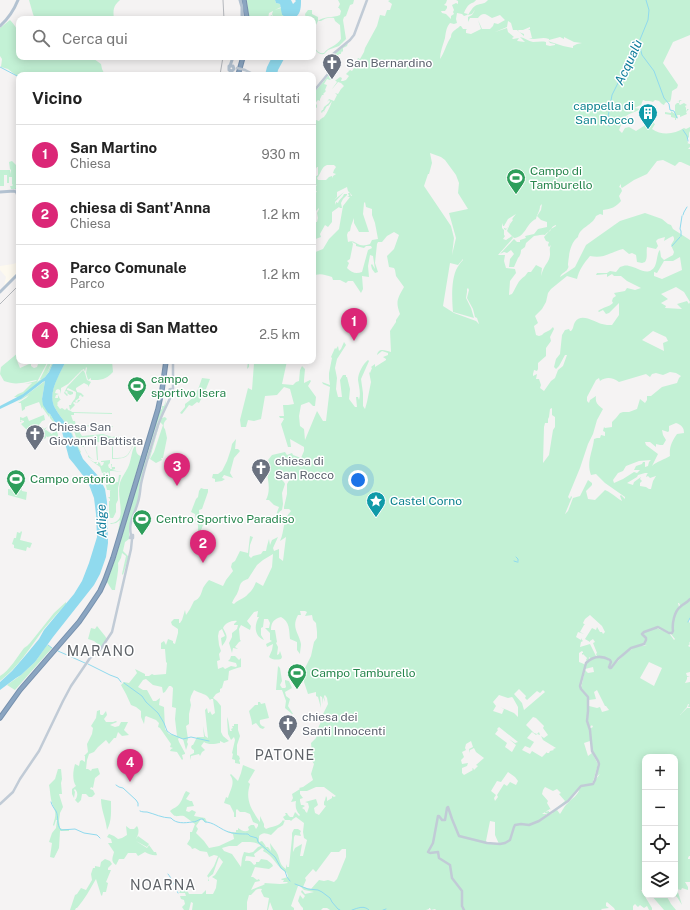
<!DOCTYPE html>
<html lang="it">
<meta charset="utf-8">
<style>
body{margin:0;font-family:"Public Sans",sans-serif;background:#f2f2f2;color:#222}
.controls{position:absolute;right:12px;bottom:12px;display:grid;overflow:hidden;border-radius:8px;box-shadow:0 2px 10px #0003}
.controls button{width:36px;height:36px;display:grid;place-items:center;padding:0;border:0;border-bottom:1px solid #e0e0e0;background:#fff;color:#222;font:20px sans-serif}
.you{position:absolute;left:358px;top:480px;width:14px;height:14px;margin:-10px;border:3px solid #fff;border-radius:50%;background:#1a73e8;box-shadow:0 0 0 6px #1a73e833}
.badge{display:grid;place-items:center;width:26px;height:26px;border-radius:50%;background:#db2777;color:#fff;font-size:13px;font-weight:700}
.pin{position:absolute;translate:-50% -33px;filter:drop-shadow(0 1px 2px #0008)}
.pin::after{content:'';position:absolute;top:21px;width:14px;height:12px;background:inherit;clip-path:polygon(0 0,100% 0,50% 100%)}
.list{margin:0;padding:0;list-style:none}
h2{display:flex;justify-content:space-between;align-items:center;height:52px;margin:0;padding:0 16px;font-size:17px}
h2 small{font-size:13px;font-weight:400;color:#767676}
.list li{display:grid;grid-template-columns:26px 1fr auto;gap:12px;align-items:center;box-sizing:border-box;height:60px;padding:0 16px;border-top:1px solid #e0e0e0}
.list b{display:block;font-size:15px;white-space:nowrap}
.list p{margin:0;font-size:13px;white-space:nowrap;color:#767676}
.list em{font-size:13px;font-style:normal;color:#767676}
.icon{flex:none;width:22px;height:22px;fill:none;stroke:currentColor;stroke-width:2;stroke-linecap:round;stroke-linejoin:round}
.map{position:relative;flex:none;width:690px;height:910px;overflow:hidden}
.search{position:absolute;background:#fff;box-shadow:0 2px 10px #0003;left:16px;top:16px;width:300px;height:44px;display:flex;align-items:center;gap:10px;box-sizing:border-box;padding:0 14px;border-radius:8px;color:#767676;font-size:15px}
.panel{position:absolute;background:#fff;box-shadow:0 2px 10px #0003;left:16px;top:72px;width:300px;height:292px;border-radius:8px}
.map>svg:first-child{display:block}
.commercial{fill:#fdf9ef}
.green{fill:#c3f1d5;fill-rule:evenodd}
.water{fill:#90daee}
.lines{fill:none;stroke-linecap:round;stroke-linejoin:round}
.stream{stroke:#90daee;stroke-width:1}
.motorway-casing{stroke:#7690ad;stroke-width:5.5}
.secondary{stroke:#c1cbd6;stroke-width:2.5}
.primary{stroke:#b3c2d1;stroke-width:3}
.motorway{stroke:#8ba5c1;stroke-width:3.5}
.rail{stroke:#b5b8bd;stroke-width:1}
.secondary-bridge{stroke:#c1cbd6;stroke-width:2.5}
.labels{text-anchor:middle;stroke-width:3;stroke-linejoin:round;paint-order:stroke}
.worship-label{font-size:12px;fill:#5b616d;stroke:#fff;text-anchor:start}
.culture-label{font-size:12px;fill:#0d838f;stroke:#fff;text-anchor:end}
.leisure-label{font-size:12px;fill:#27864d;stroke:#fff;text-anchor:start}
.water-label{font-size:13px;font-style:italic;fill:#0c7c9b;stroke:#fff}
.quarter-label{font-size:14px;letter-spacing:1px;fill:#5f6368;stroke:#fff}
</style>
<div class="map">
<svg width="690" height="910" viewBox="0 0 690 910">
<rect width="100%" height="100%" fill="#f5f3f3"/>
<polygon class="commercial" points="19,262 19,272 4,286 6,277 0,270 0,266 13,264"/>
<g class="green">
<path d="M29,0H120C113,6 113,10 114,19H35L33,14Z"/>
<polygon points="247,0 275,0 276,3 280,4 281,7 275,10 281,8 284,19 272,19 271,18 269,19 271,15 273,16 272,14 273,11 269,13 268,19 271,14 268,19 249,19"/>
<path d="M338,0H354L353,4L350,5L346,16L344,17L343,20L346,39L339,46L328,50L324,54C318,55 314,50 313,44C316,49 317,54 324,53C328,47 337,46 341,39L340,25L335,21L334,18C329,17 325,18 321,21H318L316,25L313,27V19H306L305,14L308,10H312V14L318,17V21C323,16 333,18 340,15L341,11L339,8H338L340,4Z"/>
<path d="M390,0H447L446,3L444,5L447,6V8L445,11H441L442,13L446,14L451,19V16L454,14L453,12L454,10L452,5L456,3L458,4V1L456,0H476C474,3 473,2 470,4C467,6 465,10 464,13L468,14L467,15L464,16L462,14L457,13L456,19L457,23L454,24L450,23C446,28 446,32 445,38C443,45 440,52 440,59C445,52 446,44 451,37C451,31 456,30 460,26H461L463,29H467L466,30V33L471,34L481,29L478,20L482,29H490L493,26L494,23L498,24L505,20L500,15L492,18C486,15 484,11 478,18H470L468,22V17L472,15L475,10L474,11L472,14L468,15C470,12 472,8 475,6C480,3 484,5 488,0H690V35L673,42L663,63L678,85L677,88L672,91L671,99L670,102H667L665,103L664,105L662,104L659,101L655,100L653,102C650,100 646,102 643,100L641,105L634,108L641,109C634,113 626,113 622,121L628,116C627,121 625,122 622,123L619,130L622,133L625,128L629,127L636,131L647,124L652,122L655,124L652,129C662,136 675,134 684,128L686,129L690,127V131L689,133V137L687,139L688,143H687L690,144V147L688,149H690V166L681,162H679L675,166L663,160L657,161L647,174L634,180L622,188L621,187V184L619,187L621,188L622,191L619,196L621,201C616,207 611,209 603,210V215L600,214L596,216C593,225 580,227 578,237C570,243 569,255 568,264C568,266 569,267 568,268C567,272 562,272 560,277L575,267L586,245L620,221L645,213L662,219L668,224L671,225L673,229L690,240V598L688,601L681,605H680L679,603H678L679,607C673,615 672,623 672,632H669C657,626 656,626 643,632L642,634L646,639L643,644L630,649L618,659L611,668L609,666L611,662L610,660L603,656H597L596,654L597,653L593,643L595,642L593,639L590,641V642L585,639L592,628L596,630L597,627L600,632H602L603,634L605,632L602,626L590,615L585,619L583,623L585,625H584L580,632L584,634L578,632L576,637L581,640L582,638V640L583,641L581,642L580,647L590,644L596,656L591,659L589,657V659L587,661L586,660L587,658L583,654L582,655V653H583V652L582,651L579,653V662L584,664L585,665L580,688L581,690L586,694L588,698V711L586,721L590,732V741L584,743L588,756L592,753L598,764L593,782L591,784L582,785L569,800L555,811L548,814L545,813V812L549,811V812H552L565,801L559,794L561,793L557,789L553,791L545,787L543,790L542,794L548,801L547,803L551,810L550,809L542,814H546V815L539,821L551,814H552L553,812L557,810L560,814C563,810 564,806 568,803C571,799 576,797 579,791V790C582,785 587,785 592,784L600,774L597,776L599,766V761L593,752L591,744L592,743L591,741L590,728H591L593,727L592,725L590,727L587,721L589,711V697L581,688L585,670L588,673L594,672L593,667L585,669L586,663C595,656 600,656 610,661V663L608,667L610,669L612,668C620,659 632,643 647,646L644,645L647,639L643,633L656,628L669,633L674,640L675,639L671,634L673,632C672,624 674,614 679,609C682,605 687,604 690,600V618L688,621L690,623V642L689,643L690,644L688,646L690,647V672L686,673L687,676H690L687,677V679L685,683L690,682V707H688L689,704H688L687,707L680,715L687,708H690V856H689L688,858V859H690V882H685L688,887V890L682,888L681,890L677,889L682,905L677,897L673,895H675V757H645V890H641L652,908V910H649L647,906L644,908L640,905L638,907L635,904L633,906V910H615L614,908L607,902L606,903V906L609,908L601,909L602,910H465L461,905L462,908L464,910H436L435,909L431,910L430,908H429V909L426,910H330L327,908H323L321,910H303V908L301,906L298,901L300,895L303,899L305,896L301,892L302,890L305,894L314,892L304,890L300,886H298L291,906L294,908V910H273L270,902L268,910H267L269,898L264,897L261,891L262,889C256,888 255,891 251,895H249L247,902V910H192L193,903L191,902L189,910H184L182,907L185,904L184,900L181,899L180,896H186L185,893H179L182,888L187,890L189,894H202L206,890V894H213L216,888L217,880L212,877L215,875L223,862L219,857L213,874L209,877V881H208L209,878L207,876L214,866L218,856L214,855L209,857L207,852L200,851L195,848L192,849L191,847L187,844L190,839V832H192L195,824L184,816C176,815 176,819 170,811C173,808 178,807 180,803C183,799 183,795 186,791L190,793L186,799L190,801H192L194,806L187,807L186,811L189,812L192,810L196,812L194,816L205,818L207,822H205L201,819L196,826L198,829L196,833L204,841L209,848L219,846L234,839L233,834L227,832C229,831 233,833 236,832V830H238V828C241,830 245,833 249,830L248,827L251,825H254L256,829L258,826V824L253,822L250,814L245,812H240L237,809L236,810V817H234V813L230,805L224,803L226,797L228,798C230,790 236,782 230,775L231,774L238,781L241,773L243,765L255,770L248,782L250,784C245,800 251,809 260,822V816L264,824V827L266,829C272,826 279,827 283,820L284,821L285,820L283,817L286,815L285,813H287L288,815L290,817H293L295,812L299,816L300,815C296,811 295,807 296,801L291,802L293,798L292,794L300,789L299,788L303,787L313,780L311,774L314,764L309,756L312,752L311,743L316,738L318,728L320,724L323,714L328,704L327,698L325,695L324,696L325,702L323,697V704L322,697L320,696L321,708L318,697L316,696V692L308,694L304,682L303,677L304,670L311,656L314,642L317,638V632L316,623L313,620L312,615L305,616L307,612L305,611H300L301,615H298C291,628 299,633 301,644C301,647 300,651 300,654L297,650V642L290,639C289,630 290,622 281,617C274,619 271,622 271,630H275L277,642L276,643L278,647L277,655L279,654L280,651L282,657L281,659C277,660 272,660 269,657L272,650L273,644L267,647L266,644L272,641L270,640V633L265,628H269L270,623L268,619H264L263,627L261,628V635L264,640C254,636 254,625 259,617H257L258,611L254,612L247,621L251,626L250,630L241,625L239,629L240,640L241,641L239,642L235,647L238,649L233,648L232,653L229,643L232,637V633L237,629L238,625H234V624L237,621C232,620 225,623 223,628C227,636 229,637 222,646L221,638L225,636L222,629L219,631L218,636L219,645L221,651L219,654L220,660L217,661L218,669L223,667L225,669L231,666L236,667L237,666L236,663L228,661L230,659L231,656H235L239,660L241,658V667C237,668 233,669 229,671L228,680L224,681L222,688L220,689V692L216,694L213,698L217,701L221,706V732L223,736L229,741L224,743L220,741V743C215,744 208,745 204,742L201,746L205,750L202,752L200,756L199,754L191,756L190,760V755L194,753V750L192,749L191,747L192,745H193L197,737H204L203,726L205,736L208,738L205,710L207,708L208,713H209L210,711L212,715L215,713L213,699H211L210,700C207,693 200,694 194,690L191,696L190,700L191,705L189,714V724L186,726L188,739L187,742L188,744L186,750L183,739L179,738L178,739L179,742L185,753V754L182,755L183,759L182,760L177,752L170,751L171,749L173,748L170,747L171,744L160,728L158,727L159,723L156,720L146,716L145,717L144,724L141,717V711L136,707L131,705L126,694L121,685L124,682L129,683L137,673L135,669L145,674V676H149L152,674L154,675L166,674L167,663L166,662L165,649H161V643L164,641L166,645L168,639L173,641V643L175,644L178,633V629L172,625L171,622L174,619H179V623H180L182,620L185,610L186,615L190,609L194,601C200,599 201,594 203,588C204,586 207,582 209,580L223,586L226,580L233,571L231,567L232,563L235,561L240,551L248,553L250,536L253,537L250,545L249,556L251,558L253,556L261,554L263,551H266L267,546L269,539L270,545L272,540L278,537L273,548L274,551L279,549V558L283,561L286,537L280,541C285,531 282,520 291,511L289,509H284V507L287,494V484L291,477L286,472L284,476H283L281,479L284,482L285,484L282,493L283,504L282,510C276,513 279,518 272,521L276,515L279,507L274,505L269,500H266C270,492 269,484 267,474L269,473L267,466C269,464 270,462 268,460L272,455L285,452L287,455L292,453L293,455L301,458L304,451V447L290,439L291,447H288L281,424L284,419L283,418H280L279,416H284L283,405H288L294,404L290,389L284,387L277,395L265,396L261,419L254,421L248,420L246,427H241L240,420L248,388L252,390L254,363H249V367L247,369L248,361H287L282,384L293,385L296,382L299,381L300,370L302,366L305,369L304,380V383L310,380L311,381L308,386L316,397L315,406H313L309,402L301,405L299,416L300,426L304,429L305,440L317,411L323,421H326L330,387L323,384L322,382L330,385L329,379V373L332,358L331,357L335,348L336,349L338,346L339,351L341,349L344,342L346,345L337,359L335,368L337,378L336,389L338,397H342L340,380L343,375H346V377H347L350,389L349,399L355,407H357L356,397H358L359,400C361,393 359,387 358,380C358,373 363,364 368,360L369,361L361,379L363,393V406L365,409L367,402L371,382L369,372L370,373L372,368L371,367L375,364V367L386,360V359L383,357L388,355V353L382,351L377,355C379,347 385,351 391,352L390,331L396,322V320L400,314C395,301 398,298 404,287L396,276L395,270L394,268L389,267L387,256L394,249L399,235L394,232L387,236L382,242H378L377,244L375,263L378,272L375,273L372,269L371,265L372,264L375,269L373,256L370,255L368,266L369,277L362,276L363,289L361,293L353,281H348L346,283L340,280H333L332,277C325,275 318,272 313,277V253L323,249L329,239L339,229L343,206L350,197H347L349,196L348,193H350L351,196H352L351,194L348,191L347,187L337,192V197L334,200L344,192L335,202V205L336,202L338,203C339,199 343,198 344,194H347V195L343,199L341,203L342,208H340L339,207L332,212V222L328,227L325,225L320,234L321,237L313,240V227L315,222H317L318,218L317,213L319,209V208L316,211H313V197L317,191H315L313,194V184L317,186L315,183V180L313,181V178L318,175V167H317L313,174V170L316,167L314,164L316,162L313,158V137L315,134H313V127L316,120L319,121C320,119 322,118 324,117C327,113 330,107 332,101L328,106H327L324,111L325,112L323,111L322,113L321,112L322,110H323L324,107L329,103L330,101L329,100L327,102L329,99L334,101L337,95L335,93L338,94L341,89L344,86L341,83L338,82L333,88L332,89L337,82L335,80H336L340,77L342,78L341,81H343L346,80L349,76L346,74L350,70L352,71L357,64L351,61L355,63L358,58L360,59L364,52L365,48L377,26L380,15L385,16L387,10H390L392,4L388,1ZM508,21L511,23L513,30H517L524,36V34L519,32L518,30H523L530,27V29L528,30H530L532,38H529C536,41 541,36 549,39V40L560,37L564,39V37L574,42L582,43L577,44L573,46V48C566,47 560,45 554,43C552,42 549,42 548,40L550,43L555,44V45L550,46L546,45V42C542,41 537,42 533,42C528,41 525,38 520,37L525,42L517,41L519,38L513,39L512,38L514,37L508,32L507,28L495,32L507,27ZM430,153L441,157L445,160L456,175L459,183L458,193L468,209L449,213L456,238L452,255L454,238L451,226L424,186L428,174H429L432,163ZM327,165H334L336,167L334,170L333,173L336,174L333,176V178L332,176L329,177L326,180H318L317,178C321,174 321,167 327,165ZM365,202L366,207L372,209V215L375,223L378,239L372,240L370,244C367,245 364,246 360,245C355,243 353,240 348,242L347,235L348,232L350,231L351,226L354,218V223L359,232H369L363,214L364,203ZM542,204L541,210L537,216L541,220L547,222V227L538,229L534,234L525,236L526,238L520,240V242H517L514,239L500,254L504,252L507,253L511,250L514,254L510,259L509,267H514L518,258C520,256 521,253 521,250L525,247L526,243L534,236C536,236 541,234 545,235C546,233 548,232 550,231C552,228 552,226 556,225V226L551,229L544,237L546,241L549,242L548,245L549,247L551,245C549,250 550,249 550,254C550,259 547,263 545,266C543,269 542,273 541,276L542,268L536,265L531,272H528L525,276C518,280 516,288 512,294L509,295L510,281L516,273L515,269L506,268L504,261L505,255H498L513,238L512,236L506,240L503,239L505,236L504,235V230L502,228V223L503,226H504L508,219L516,214C512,219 509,223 507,229L504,228V229L506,230L512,219L513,220L510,224L507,231L514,238C526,237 526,223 536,219C537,214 540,211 540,206ZM673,236L674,238V240L671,245L674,252L673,255L664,260L661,257L660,250L659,251C657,255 657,262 655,266C648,278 638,267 629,266C626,265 623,266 620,267L616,272L610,271L607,273H597L596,275H597L607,274V277L612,274L614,276H621L627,281L641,288L635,290L627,288L625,291L614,293L616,296L613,298L612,301L613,303C609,307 603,307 598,311L599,312L603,310L606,314L609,313L619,303V315L612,325C609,325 605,325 602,324C595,322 581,312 575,322C573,325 574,328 571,331H570L569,329L565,330L562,335L560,354L556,359L554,367L556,369L559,366L565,355H567L563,366L558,370L555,378L551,381L544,391L540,388L541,385L539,379H536L537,374L533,376V374L534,370L537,371L538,369V363L546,356V348L551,341L550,337L554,329L553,327L550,330L544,333L542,335L539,336L536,335L534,326L538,323L535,316L542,309L546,302L548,293L551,289L567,276L577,279C579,270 584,263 590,256C605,259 610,252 623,249L629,254L632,253L636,255L637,262L642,263L645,262C648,257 646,253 647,247L656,249L658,246L656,241L658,239L665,237L664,241L669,238ZM352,242L356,244V246L364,248L366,246H371L372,248L368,250L362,272C356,274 352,273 347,268L349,263L347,261L350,259L353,244ZM680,257L682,270L662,279L654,276V272L657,273L664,261H673ZM463,259V260C460,263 458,266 456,270C451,282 452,300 453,312L474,318L471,308L466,298L467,292V289L468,288L469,290L467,298L473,309L475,317L477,318L479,324L476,321L454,313L443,306L450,263L458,265ZM676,287L684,292L690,302L689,304L687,301L677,304L682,309L665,308L666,306L661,303L668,299L661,294ZM653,331L666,337L668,341L663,343L664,351L642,340ZM670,372L676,373L681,376L679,378L677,383L662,387L651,396H647V400L645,403L640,399L637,409L629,412H623L620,413L616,418L612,422V427L605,428L604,427L603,431L605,432V436L601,435L600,438H597L594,439C593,451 586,462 591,475L596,474L605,483L625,497V499L621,495L620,496L622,501C617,498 609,491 605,490L595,500L588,499L586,491L592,485V483L588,480L580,496L573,498L568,511L565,514L572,497L571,496L570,499L568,497L580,468L588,444L593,434L597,420L603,409C598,405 595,403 596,396L590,400L589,403L587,401V397L596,380L599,378L600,381C607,376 613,378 619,382L646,374L650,377L652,374L656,373L663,375ZM552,408V415L555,417V427L553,430L549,455L543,463L544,427L545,423H548V419L549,417L550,409ZM676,423C682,425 684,428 684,433L677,434C672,441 669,447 670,456C664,460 657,461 652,466L658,454L646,445L645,442H650L656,447V444L660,445H663L666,440L663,435L662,430L668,432L669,431V426ZM651,460L649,462L648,466L645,467V462H643L642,464L636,466L634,470H640L637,473L634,472L623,479L614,483L613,480L618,473L623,471L626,466L639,461ZM645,473H648L647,474L646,477L648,476L650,478L656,476L653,481L651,489H649L646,487L640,486V483L642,481L640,479L641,477L634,482L633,485L627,483L637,477L638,475ZM273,554L272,567L263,586L256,582C254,587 252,591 248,594C244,599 239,599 234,604L232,603C233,600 235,597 237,594C241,586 238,582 248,579L257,565L263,560ZM649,662L662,668L654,686L640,678ZM146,679L153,685L162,687L163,693L165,692L169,686H171L173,688L172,707L176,708L175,719L177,736L169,734L165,729L164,707L159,705L160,698L156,701H153L147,690H143L138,687L143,680ZM519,689L526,696L525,698L527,700L537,691L540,693L543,690L545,692L524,710L522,703L514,694ZM597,690L605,706H606L609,710L602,712L600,707L597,708L589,706V700L596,699L594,692ZM499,695L508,698L512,697L513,698L518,707V717L514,713L500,707L504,709L502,714L493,711L496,706L493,702ZM533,717L536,718L544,726L543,728L548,735L544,738L541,736L543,740L556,748L553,749L554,750L550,751L549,753H547V752L542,757L532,751L530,754L522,750L525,746L530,748L534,742L527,738L532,732L536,735L537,734L540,735L539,732L537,734L534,733L526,725ZM499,727L518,742L515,743L509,739L516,745L512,752L505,747L507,743L495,734L498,730L497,729ZM471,741L473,747L469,749L470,753V750L474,748L476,752L484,758L476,765L478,766L474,770L473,768L472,769L473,770C470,772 467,773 464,775L462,773V768L467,766L468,763L462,764L461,760L464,757L462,752L466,750L465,748L466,744ZM508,772L515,777L518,781L516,785L510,782L507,786L504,784L497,795L498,797L495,801L494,798L496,795L491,791L497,781L501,782ZM316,787H324L336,796L334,797L332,796V798L327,801V798L326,796L325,800L324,802V805L326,806L319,815L315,813L314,808L318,805L316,799L305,802L308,803L309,807L307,813L305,811V810L302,808L305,806L303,805H301L300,801V799L303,798L300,794V791H307ZM296,817L304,823L303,832L304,838L307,840L303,856H300L302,844L295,848L293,852V851L294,837L295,835L301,836L300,833L301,831L298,829H294L292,833V838L289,867H287L286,864V869C280,865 280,861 278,855C276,850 272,847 270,843L271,851L268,847H266L265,845L262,841L259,842V836C263,832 265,833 271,835L278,828L280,827L283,825L285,820H290L291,821L293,819ZM490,821L495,822V835L499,844L486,842V841ZM242,842C249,842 256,841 261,846L258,847L253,852L249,853L244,852L242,858L241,867L232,854L224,851L222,848L229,846H237ZM262,848L264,849L263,851C274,856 277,868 287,873L288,877L281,879L282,880H284L283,882H287L288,883C280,885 272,883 264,883L265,884C262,886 255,888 251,890L255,882L260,881L259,879L257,880L253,877H251L255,867L269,869L273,866L272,864L267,860L261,859L259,862H256V864L254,865C251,861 250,860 245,861L246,856L255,857L254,854ZM342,849H346V857L337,879L334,882L328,880L324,881L319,880L311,889L303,887L306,880L305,878L313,869L316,872L331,852H339Z"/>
<path d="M10,20C22,32 19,41 19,57H99L94,59L101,64L102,69L105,75H19V78L8,69L1,67L2,59L0,56V28Z"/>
<polygon points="348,43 347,46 343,48 343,52 342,51 341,53 341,54 339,54 337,57 337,60 335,60 334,63 331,65 334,68 332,71 333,73 329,78 331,79 330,80 327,79 324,84 327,85 325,90 326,91 323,94 324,95 322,95 320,99 320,101 318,100 315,103 317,105 317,108 313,105 313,103 314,103 316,101 315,100 313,102 313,94 328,76 331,61 332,62 333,61 331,60 332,56"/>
<polygon points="680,100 682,100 680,101 679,104 680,105 684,103 687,105 685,106 686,108 686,111 687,110 687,109 689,109 686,112 687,114 680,117 680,115 677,115 678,118 676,118 676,120 675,120 675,118 671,117 671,115 665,114 665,112 671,113 671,111 675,114 675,105 677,103 679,103 679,101 677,102"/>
<polygon points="12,161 16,165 17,179 19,179 17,187 16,189 11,189 10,186 12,186 13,185 12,184 12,177 9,177 9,183 7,183 7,175 4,175 4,186 0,186 0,170 10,170 11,174 11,170 10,169 9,162"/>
<path d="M19,352V354L16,358L20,368L29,364L31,361V366L34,368L37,367L39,361H43L46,363L48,361L37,382L41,379H40L49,361H52L47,373L53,361H54C52,365 51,369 48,373C43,381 25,393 17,398V397H14L18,394L23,392L32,383L25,384L36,381L37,380C24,382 17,386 4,381L0,374L1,367Z"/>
<path d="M66,361H87V362L88,363L89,361H112L113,372C105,380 102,380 91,380V378L88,380L86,373L87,368L86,367L85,372L84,369L82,370L68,384L61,388V394L60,390L58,389L56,390L55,393L59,394L56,395L55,398H58V395L60,399H61L57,403L58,404L57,405L60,409L62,408L65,410L67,408L68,410L71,411L72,412L112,413V414L74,413V415H71L73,421H75L76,426L96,425V423L105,426H112L113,427L105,428L97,425L78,428V430L82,436L103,434L112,437L118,436L119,438H114V442L132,444L133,442L134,444C127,458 128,458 112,459V443L97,442L98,460H97L95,436L82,438C83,446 86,456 94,460L88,457V455L84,447H82L80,444H79L78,443L80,442L79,439H77V440L74,431H72C72,434 74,438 76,440L75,441L81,452L80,453L68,426L66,424C63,419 58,414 55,408C47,393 59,375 66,361ZM113,442L133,445C127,457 127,458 113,458Z"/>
<path d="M82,371L83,370L85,373L87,380L91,382L88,387V385L84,383L76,388V390L77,391V392L81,393L84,396L82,397L81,395L79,396V398L75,401L77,403L78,400H80L82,398C80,400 79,402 77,403L74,402L73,403L75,405L70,410L69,405H71C73,399 76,401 76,392L74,391L75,390L74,391L68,388L67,389V390L73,392V394L70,395L67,393L68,392L66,391L65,392L68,395L67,396L64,393L67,387Z"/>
<path d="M202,378L210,379L204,394L199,403L197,402L192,406L189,405L182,414L180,413L185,407V404C196,397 198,390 202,378Z"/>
<polygon points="45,381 42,399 48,413 50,414 56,424 56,425 50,418 49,414 49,417 42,407 42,409 39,402 25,407 25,409 22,411 21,403 18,403 26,398 29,395 17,402"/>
<path d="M166,400L165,408L158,421L147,458H149L160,421L162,418L165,417L167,419C164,422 163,424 164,428L165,429L167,438L163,458H161L162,460L156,463L150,459L154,452L163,425L160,422L150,458L146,462L142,476L139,490L138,500L129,527V539L125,542L123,551L128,556V559L123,575L122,574L126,556L122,553L121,558L118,563C119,571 116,582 115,590H112L107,582L116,557L159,411L162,409V406H164Z"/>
<polygon points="46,414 44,415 45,420 42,421 39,425 40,428 35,433 37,429 35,428 33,430 31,430 29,428 27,430 21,424 24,422 24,421 21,420 20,421 22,422 20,422 20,423 20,417 23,418 27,416 29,421"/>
<polygon points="42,427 44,429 47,427 44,431 46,430 52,434 56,428 59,438 52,436 47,437 46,436 46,438 39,441 40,439 42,438 41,436 37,439 34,436"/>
<polygon points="236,439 235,449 238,449 240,451 234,458 230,473 233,478 224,475 222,478 225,479 222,481 215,482 215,479 212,478 213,474 218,474 222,471 227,461 231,449 232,444"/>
<path d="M136,444C136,449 135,454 141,456L117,538L120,520L116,523L111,524L110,523C115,523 118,521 120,517C122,510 119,498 119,491C119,478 125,475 129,465C132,457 131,451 136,444Z"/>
<polygon points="89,459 94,462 97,462 96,464 98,464 98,462 100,463 101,466 103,465 104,462 101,462 101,461 110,460 110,463 108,465 109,468 110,468 110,469 112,469 111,464 112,464 112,467 115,467 115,469 112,470 122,472 113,471 110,471 110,482 118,482 119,475 121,475 118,488 118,500 116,504 116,512 113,518 111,518 109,517 109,501 110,501 110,499 108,497 110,497 110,491 111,491 109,490 107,490 103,474 104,473 105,474 106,477 108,477 109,473 107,472 107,474 105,472 102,473 100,467"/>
<polygon points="16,486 21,487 22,491 27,492 26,500 8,495 8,489 16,490"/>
<path d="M201,488L204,489H208V492L202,509L199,510L200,523L203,525L200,533L198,532C198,527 199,524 195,520L196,519L195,514L191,512L196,499L198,497L199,491Z"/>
<polygon points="21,531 22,532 20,540 32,543 30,548 27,547 26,551 14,548 14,545 12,544 14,538 16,538 17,532 20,533"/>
<path d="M66,602V604C58,613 50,621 43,630C30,648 18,667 0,681V676C9,671 18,656 24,648L27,646L30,643L54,613Z"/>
<polygon points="97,626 105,636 107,639 100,649 100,646 94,641 88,639 91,628 95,629"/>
<polygon points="47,645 52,648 15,690 7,685 21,675 35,662"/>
<polygon points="278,666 280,668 282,681 280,685 282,688 285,688 286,687 285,682 285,680 289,681 292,688 285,692 286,696 290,699 288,706 293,714 292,714 285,708 286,701 282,690 276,690"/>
<path d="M258,702H260L261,704L265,703L269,718L260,720C259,724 261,726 265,727L263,729L260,728L256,723L252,725C252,720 250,716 249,711L255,705H258Z"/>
<path d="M100,710V714L101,715H103L106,711L107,715L104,719L106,722H113L116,721L117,722L112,724L110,725L115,727L119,726L121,722H128L124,730L129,735L122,736L118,732L116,738H114L109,744L106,740L98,747L94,752L89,754L87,760L86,769H88L91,771L92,769L98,768L100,774L95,778L93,788L91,787L90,789L93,790L95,794L92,797H89L86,794H82L81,800L78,803L75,800C78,796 78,792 75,789L74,790L75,792L74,798L72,794V789L76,786C72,780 73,771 75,764L79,766L80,761L82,760L85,762V756H84L88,752L87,744L92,734L93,728L91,726L96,718L97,711Z"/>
<path d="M227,717C229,721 229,727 230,731H232L231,729L233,728L232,726H234V724H238V730L240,736L237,745V755L239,756L240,759L239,760L240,763V764L235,763V760L232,759L233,754L232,753L235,740L234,737L231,740L228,734Z"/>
<path d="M58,769H61L62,779L61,783L62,794H59L63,807L60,813L59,821L60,828L62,829H69V831H60L59,848L54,858L50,857L52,843L49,842L52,833L56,828L57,820H56L54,826L53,825C58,810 54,812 51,799C50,794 50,789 49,785L55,779Z"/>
<path d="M101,799L111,801C111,811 112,821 107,830C106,819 101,810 101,799Z"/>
<path d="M126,826L130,829H134L137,826C140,831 138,835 136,839L138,836L149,844L147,847L136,841L147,848L149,845L154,852H156L157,855C154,856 148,854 145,852L138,856L136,853H128L124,859H119L116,865C110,861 113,857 114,852L108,843H112L111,839L107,837L109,834L114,836L118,839L122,838L127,835Z"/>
<path d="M105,859L110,861L112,864L108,868V870H111L106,882L108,883L106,892H103L102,896L101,895L96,879C90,889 85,899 77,908H76L75,910H70L75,895L77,894L81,888L86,890L92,880L91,874L93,868H95V866L100,867L101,862Z"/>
<polygon points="651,895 666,895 671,904 676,910 664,910"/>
</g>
<g class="water">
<path d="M275,0H291L293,4L296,1L295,0H301C301,6 301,13 296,17V19H284L283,15H282V14L281,10V9L280,4L276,3Z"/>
<polygon points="272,57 285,57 278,70 277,75 265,75 267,67"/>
<path d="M54,361H66C59,376 47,393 55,408C58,414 63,419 66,424L68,426L83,459L99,477L105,489L107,502L108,543L106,557L100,574L94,585L53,637L35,662L21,675L16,678L0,690V682L12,671L25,656L39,639L44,630L74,594L82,581L89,563L97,537L96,514L94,498L88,482L74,464L69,458L61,428L56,424L50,414L48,413L43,405L42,399L45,381L43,382L21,399L0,409V406L23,394L45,377L49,372Z"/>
</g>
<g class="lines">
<g class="stream">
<polyline points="639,43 642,55 654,71 664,98 669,104 670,110 674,111 677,118"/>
<polyline points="0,67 19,77"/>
<polyline points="609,126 608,117 612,95 621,77 630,62 632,57 632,53 639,42 648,20 649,10 646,0"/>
<polyline points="683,130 687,136 688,141"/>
<polyline points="683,215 684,212 687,207"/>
<polyline points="681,236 681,231 680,229 682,216"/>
<polyline points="672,246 680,237"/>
<polyline points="516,557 518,559 518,561"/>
<polyline points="514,561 517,562 518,562"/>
<polyline points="688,622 690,618"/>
<polyline points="48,645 52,648"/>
<polyline points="58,651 85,663"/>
<polyline points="88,664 110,675 118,678 121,682"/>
<polyline points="124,683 142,696 146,702 158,713 164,723 167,731 171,734 183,739 191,737 209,741"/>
<polyline points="116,785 119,787 123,788 136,800 138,803 138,806"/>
<path d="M51,802C52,806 54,808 56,811C59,817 56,824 61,830L75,829L84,833L97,835L100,838"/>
<path d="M140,811C142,812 144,812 147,812C155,814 162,818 171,818C176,824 185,823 192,822C196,822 198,820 201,819H203L205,822C213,822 219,828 226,831C233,834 241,834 248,834L250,836L257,838L258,842L275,857L281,868L285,871L287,877L290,881"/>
<path d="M168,874C171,877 176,889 178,893"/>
<polyline points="295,884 308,889 318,890 322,892 330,898 332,902 338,909 340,910"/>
<path d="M352,910C358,908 364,905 369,910"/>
<polyline points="383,910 386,909"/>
</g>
<g class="motorway-casing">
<g id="motorway">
<polyline points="244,0 247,19"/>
<polyline points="238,75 243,57"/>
<polyline points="0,718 20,690 79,622 88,609 100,591 105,580 113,558 158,409 162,390 166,361"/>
</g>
</g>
<g class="secondary">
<polyline points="245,70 255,75"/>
<polyline points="313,92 328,74 330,69 330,59 333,54 350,40 354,35 367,0"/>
<polyline points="173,361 173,391"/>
<circle cx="171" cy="391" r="2"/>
<path d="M131,535C128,522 135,514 138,502C140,496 140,490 141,484C145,465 152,444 158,425C162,414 168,403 173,392"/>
<polygon points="131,535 133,535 133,538 130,538"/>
<polyline points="0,804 13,792 20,779 39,751 63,701 71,686 90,658 100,650 112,632 131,549 132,539"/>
<path d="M464,910L462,906V891L452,878L450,865L439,858L438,852L430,853L428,852L433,843L438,816H439L442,820H445L447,808L448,807L452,819L459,836L487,843L500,844L505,843L510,840L514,827L515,825L521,824L529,825L539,821L568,801L581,786L593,784L595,780L599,764L598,761L592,751L591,741L590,730L587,721L588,711V697L581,689L580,686L586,663C593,656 601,655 610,660L611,662L609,667L610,668H611L618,659L631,648L644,644L646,640V638L642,634L644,632L658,627L669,633H672L673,631C672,624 674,612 680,607C683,604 687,603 690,599"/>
</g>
<g class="primary">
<polyline points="240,0 242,7 242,19"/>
<path d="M0,26C8,19 14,10 18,0"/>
<polyline points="230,66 233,57"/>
<polyline points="228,75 234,69 233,66 229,66 229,70 232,71"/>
<polyline points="17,189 19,189"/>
<polyline points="0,192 14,191 16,192"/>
<polyline points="17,192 19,205"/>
<polyline points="0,292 19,273"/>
</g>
<use href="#motorway" class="motorway"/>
<g class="rail">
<polyline points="223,0 224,19"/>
<polyline points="220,75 223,57"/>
<polyline points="0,304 19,285"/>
</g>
<polyline class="secondary-bridge" points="237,68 245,70"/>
</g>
<defs>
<g id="church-pin" transform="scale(1)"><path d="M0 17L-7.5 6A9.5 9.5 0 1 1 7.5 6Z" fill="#6b7280" stroke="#fff"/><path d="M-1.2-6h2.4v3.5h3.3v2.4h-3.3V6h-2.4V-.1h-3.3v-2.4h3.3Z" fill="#fff"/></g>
<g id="building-pin" transform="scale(1)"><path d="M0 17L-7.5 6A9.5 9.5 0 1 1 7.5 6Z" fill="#0f9aa8" stroke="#fff"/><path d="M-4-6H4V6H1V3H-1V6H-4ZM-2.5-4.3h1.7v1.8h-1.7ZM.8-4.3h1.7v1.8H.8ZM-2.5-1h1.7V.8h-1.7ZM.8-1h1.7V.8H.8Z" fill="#fff"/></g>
<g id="stadium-pin" transform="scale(1)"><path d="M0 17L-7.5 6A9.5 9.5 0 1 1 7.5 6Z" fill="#2e9e5b" stroke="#fff"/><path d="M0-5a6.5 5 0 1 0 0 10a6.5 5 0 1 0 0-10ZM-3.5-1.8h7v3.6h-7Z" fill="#fff"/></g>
<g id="sight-pin" transform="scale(1)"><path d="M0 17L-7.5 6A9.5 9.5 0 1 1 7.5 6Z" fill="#0f9aa8" stroke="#fff"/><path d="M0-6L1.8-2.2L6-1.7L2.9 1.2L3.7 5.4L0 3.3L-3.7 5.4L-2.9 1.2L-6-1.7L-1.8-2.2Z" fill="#fff"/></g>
</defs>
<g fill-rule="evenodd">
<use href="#church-pin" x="332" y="63"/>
<use href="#building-pin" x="648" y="113"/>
<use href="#stadium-pin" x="516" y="178"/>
<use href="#stadium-pin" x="137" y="386"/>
<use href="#church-pin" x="35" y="434"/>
<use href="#church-pin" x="261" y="468"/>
<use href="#stadium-pin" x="16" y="479"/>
<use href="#sight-pin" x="376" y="501"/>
<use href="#stadium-pin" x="142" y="519"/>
<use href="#stadium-pin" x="297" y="673"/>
<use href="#church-pin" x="288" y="724"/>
</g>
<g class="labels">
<g class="worship-label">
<text x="346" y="67">San Bernardino</text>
<text x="49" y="431">Chiesa San<tspan x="49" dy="14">Giovanni Battista</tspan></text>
<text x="275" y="465">chiesa di<tspan x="275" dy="14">San Rocco</tspan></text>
<text x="302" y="721">chiesa dei<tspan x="302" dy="14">Santi Innocenti</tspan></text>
</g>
<g class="culture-label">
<text x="634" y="110">cappella di<tspan x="634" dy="14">San Rocco</tspan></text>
<text x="390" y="505" text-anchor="start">Castel Corno</text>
</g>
<g class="leisure-label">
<text x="530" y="175">Campo di<tspan x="530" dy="14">Tamburello</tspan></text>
<text x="151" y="383">campo<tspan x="151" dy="14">sportivo Isera</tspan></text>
<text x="30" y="483">Campo oratorio</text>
<text x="156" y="523">Centro Sportivo Paradiso</text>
<text x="311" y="677">Campo Tamburello</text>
</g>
<g class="water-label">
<text transform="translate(628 62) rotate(-65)" y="5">Acqualù</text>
<text transform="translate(101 521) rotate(-92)" y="5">Adige</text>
</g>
<g class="quarter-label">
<text x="101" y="656">MARANO</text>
<text x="285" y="760">PATONE</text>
<text x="163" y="890">NOARNA</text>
</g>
</g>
</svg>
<div class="controls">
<button>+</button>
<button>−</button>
<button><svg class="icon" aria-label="locate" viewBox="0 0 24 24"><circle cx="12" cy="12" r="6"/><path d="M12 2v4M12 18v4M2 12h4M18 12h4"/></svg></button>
<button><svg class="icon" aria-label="layers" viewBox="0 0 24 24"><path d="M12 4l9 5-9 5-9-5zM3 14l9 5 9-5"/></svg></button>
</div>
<div class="you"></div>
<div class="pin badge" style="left:354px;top:341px">1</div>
<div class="pin badge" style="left:203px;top:563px">2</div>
<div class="pin badge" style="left:177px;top:486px">3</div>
<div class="pin badge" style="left:130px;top:782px">4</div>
<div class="search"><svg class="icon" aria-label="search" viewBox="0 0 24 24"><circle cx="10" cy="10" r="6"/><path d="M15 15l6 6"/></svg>Cerca qui</div>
<section class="panel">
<h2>Vicino<small>4 risultati</small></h2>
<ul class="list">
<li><span class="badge">1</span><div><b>San Martino</b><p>Chiesa</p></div><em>930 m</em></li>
<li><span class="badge">2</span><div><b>chiesa di Sant'Anna</b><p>Chiesa</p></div><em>1.2 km</em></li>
<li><span class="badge">3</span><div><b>Parco Comunale</b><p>Parco</p></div><em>1.2 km</em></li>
<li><span class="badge">4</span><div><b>chiesa di San Matteo</b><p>Chiesa</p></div><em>2.5 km</em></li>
</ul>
</section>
</div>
